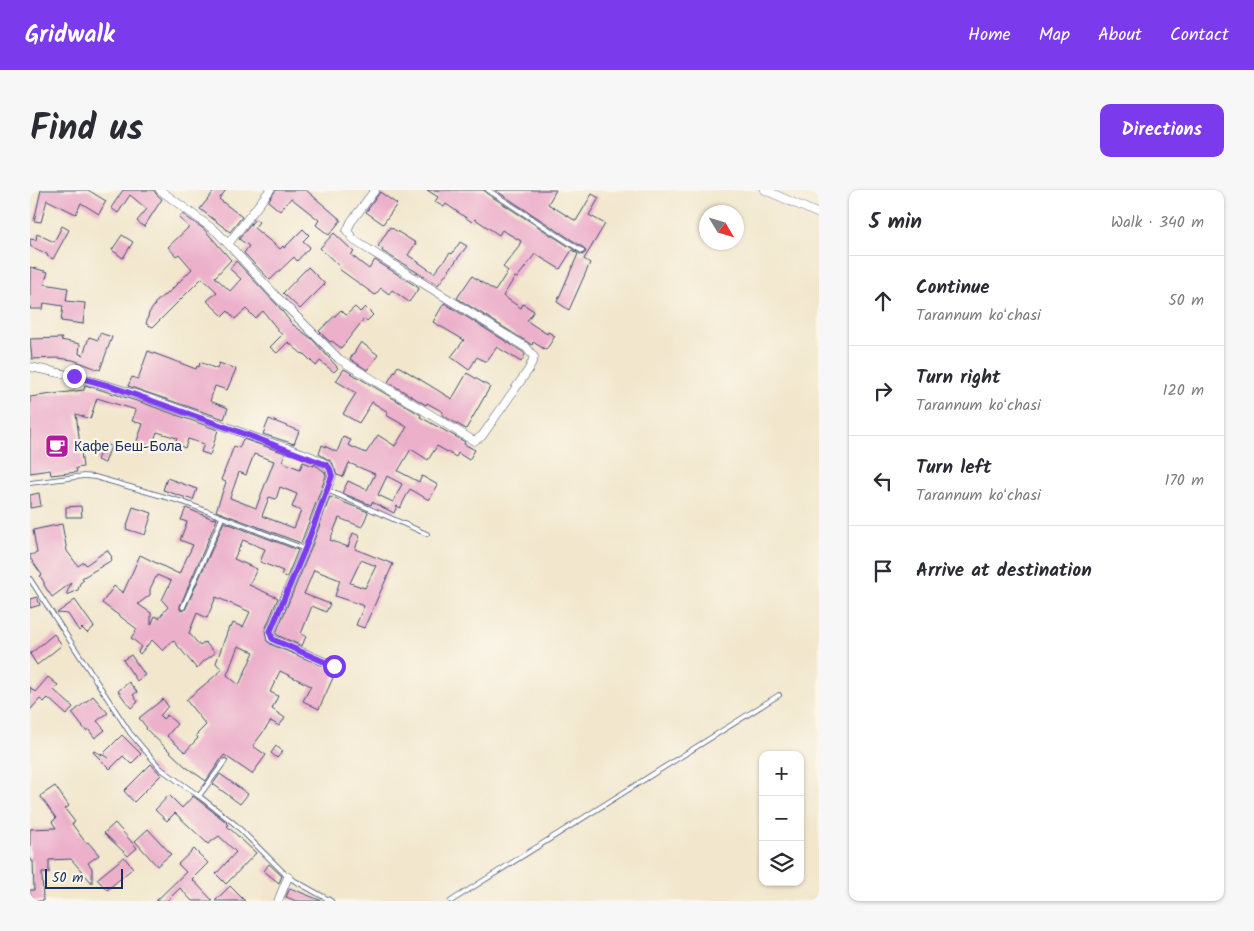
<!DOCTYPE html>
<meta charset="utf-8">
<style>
body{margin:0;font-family:Kalam,sans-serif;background:#f7f7f7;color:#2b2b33}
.controls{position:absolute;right:15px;bottom:15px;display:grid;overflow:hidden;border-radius:10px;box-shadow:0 1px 4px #0004}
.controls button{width:45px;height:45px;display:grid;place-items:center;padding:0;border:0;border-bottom:1px solid #e1e1e2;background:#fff;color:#2b2b33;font:25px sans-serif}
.compass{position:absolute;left:669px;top:15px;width:45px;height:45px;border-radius:50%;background:#fff;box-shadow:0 1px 4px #0004;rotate:128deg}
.scale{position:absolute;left:15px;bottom:12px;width:78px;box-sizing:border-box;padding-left:5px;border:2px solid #1b2f5e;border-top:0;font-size:14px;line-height:18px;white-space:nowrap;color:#1b2f5e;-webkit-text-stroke:4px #fbf7ec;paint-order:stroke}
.stop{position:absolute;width:15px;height:15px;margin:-11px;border:4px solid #7c3aed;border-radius:50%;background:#fff}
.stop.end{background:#7c3aed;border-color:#fff;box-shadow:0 1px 5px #0008}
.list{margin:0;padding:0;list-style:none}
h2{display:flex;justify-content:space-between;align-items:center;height:65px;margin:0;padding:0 20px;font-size:21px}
h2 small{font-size:16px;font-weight:400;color:#7c7c81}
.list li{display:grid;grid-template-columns:32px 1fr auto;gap:15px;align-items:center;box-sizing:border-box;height:90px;padding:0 20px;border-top:1px solid #e1e1e2}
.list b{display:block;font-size:19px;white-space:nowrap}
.list p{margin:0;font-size:16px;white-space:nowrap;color:#7c7c81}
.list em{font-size:16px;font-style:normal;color:#7c7c81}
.icon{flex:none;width:28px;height:28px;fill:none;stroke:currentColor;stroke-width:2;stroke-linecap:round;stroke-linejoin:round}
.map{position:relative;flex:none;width:789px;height:711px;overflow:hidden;border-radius:10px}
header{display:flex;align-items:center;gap:30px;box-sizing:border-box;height:70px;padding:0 25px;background:#7c3aed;color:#fff}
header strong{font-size:24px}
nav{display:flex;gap:28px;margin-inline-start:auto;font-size:18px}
.intro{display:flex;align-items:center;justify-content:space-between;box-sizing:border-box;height:120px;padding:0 30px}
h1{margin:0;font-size:35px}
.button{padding:12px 22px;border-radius:10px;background:#7c3aed;color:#fff;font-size:18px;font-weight:700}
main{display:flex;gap:30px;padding:0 30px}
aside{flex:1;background:#fff;border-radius:10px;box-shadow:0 1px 4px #0004}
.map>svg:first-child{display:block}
.building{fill:#ecb0cb;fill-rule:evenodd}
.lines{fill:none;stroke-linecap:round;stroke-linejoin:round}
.lane-casing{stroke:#3b4b6f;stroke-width:5.5}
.street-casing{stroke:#3b4b6f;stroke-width:9}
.lane{stroke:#fff;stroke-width:4}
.street{stroke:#fff;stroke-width:8}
.route{stroke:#7c3aed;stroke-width:6}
.labels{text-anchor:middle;stroke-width:4.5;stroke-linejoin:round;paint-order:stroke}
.poi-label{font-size:14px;fill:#1b2f5e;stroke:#fbf7ec;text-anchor:start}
</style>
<header>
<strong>Gridwalk</strong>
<nav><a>Home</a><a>Map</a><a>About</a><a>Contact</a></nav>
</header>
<div class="intro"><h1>Find us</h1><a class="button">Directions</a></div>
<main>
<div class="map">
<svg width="789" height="711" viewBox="0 0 789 711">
<rect width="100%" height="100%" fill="#fbf7ec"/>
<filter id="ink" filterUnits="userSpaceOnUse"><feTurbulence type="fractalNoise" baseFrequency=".02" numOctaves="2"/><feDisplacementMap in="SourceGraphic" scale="10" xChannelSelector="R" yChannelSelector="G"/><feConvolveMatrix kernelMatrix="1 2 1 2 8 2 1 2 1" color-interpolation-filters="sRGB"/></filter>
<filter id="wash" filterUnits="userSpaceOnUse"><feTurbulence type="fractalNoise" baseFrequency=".0096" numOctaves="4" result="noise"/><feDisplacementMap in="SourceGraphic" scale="20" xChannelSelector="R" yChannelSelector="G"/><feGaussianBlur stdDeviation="1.12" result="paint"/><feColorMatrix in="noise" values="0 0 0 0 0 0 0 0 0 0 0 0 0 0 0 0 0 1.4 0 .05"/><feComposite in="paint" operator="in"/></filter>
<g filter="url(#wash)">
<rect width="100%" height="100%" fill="#f2e7cd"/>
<g id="blocks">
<g class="building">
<polygon points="11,0 58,0 76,11 69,24 51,13 46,24 17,10 11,32 4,31"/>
<polygon points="93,0 124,0 126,4 132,9 114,37 107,31 117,19 100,5 88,23 81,18"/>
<polygon points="185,0 196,0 189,9 212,27 200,42 170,19"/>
<polygon points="246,0 276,0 311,30 299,45 286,35 289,30 261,8 250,21 238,11"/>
<polygon points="397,0 454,0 456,3 552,65 556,62 554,58 465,0 526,0 518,14 546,31 562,4 569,8 559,25 575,34 554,69 560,73 539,120 527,112 548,64 542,60 530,79 505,64 487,88 485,87 473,106 491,118 493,114 504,121 497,131 517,144 518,142 525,146 516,160 503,152 502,155 427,108 442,86 465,101 478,81 473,77 488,58 491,51 472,40 469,45 445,29 442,32 416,14 414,17 405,12 408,7"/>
<polygon points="350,2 367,14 353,34 336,22"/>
<polygon points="152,24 174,39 201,70 185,87 200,101 211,89 200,79 206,71 249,117 262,134 282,149 308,178 304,182 290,171 286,176 273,163 272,164 258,152 247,163 240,157 252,145 233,121 225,128 216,119 205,129 198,121 193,126 177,111 187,102 172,88 123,137 116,134 119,123 125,115 124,114 134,105 135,106 162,79 149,64 146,66 138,57 159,37 149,28"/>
<polygon points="225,29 229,32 224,38 250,59 253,56 254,58 273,39 279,45 273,51 280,57 267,71 264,67 240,90 214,63 219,56 209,49"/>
<polygon points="32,36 39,40 23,69 17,66 17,64 0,56 0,49 6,50 7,44 24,52"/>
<polygon points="360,37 386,53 378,65 404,83 420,63 422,64 430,52 437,56 408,95 352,61 353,59 348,56"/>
<polygon points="304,43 324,62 321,65 339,79 345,70 389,98 379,112 362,100 359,104 351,98 345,105 309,79 310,77 290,58"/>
<polygon points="92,45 103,52 93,68 82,60"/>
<polygon points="0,77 18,82 14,94 38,98 36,111 55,113 53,134 31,131 33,116 14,113 13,119 0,119"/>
<polygon points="278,77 295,94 270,119 253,103"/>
<polygon points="414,113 493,162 495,165 491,172 467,157 456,172 447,167 439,180 421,167 434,150 403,132"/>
<polygon points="325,117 330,122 335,117 343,125 337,131 334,129 311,158 302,151 300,152 289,141 311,120 316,125"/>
<polygon points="70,143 82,147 70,180 43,170 28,168 2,169 0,149 32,148 31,150 50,154 49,164 53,165 59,147 68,150"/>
<polygon points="331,152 348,165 337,180 320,169"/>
<polygon points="118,161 166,179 167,176 169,177 170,172 187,179 189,173 206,179 197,200 185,196 180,211 198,218 194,229 98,196 102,187 108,189"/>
<polygon points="368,176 422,209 437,183 460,197 436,239 412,225 413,222 397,213 396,215 358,192"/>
<path d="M314,179L391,225L390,227L430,249L435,252L434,254L445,260L439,270L428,263L426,267L407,256L398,270L381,259L368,281L389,292L392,286L408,295L399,310L380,299L370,318L367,316L364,323L342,312L341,315L312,303L318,291L337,300L345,284L319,273L313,287L307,285L302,272L289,264L292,255L307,262L313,247L321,250L318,255L336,263L348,245L365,256L377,237L356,225L358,222L342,212L329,233L313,224L326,203L306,191ZM357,286L372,294L363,312L348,305Z"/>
<polygon points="55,195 113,213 188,240 180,265 171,262 174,254 158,249 155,258 145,254 147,248 127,242 122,256 107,251 113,234 102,231 106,220 67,208 60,229 46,224 53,277 46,278 47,282 21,285 20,280 0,283 0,207 54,200"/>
<polygon points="239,229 269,241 264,254 233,244"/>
<path d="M213,249L255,263L252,272L270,279L273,272L284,276V274L295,282L296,286L271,353L186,321L196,292L191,290L204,256L209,258ZM224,264L244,271L226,318L200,308L209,282L216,285ZM250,297L267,304L262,317L271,321L264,338L232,326L239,307L246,309Z"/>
<polygon points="73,254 81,256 75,273 67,270"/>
<polygon points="137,288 167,299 163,310 133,300"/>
<polygon points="9,303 11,316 0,318 0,305"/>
<path d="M300,307L338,322L332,337L309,328L300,350L318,357L323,343L330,346L325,359L363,374L334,438L326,435L334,416L305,406L310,390L284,380L274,404L300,414L296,422L282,416L271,444L276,446L272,456L247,445L246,443L280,361ZM331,370L346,376L335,398L320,393Z"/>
<polygon points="51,316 52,327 36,327 36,317"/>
<polygon points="103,317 122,323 115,345 96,339"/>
<path d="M156,318L183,329V328L187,329L150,416V420L154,421L156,418L194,332L268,360L257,387L251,385L253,381L230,372L235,359L213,350L204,369L227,379L219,395L248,408L235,440L237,451L242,455L306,481L289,519L273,511L281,496L250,481L240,502L248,506L242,519L255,528L249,536L241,531L223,556L236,565L222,584L194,565L176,591L156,577L116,539L117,538L109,528L133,509L138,516L130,526L133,529L137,525L147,534L137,546L155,562L168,548L166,545L176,535L156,510L192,480L186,473L199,437L201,438L203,433L213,437L220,422L186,407L177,428L167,423L159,443L170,456L175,452L185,463L173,472L167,479L143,450L133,461L122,450L110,464L108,462L111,456L101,448L107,439L72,413L84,396L93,403L110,365L149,384L163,355L150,350L157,332L151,330ZM127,385L141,391L132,410L138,417L129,428L125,426L121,435V423L108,414L120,405V399ZM208,456L224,462L209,495L197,485Z"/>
<polygon points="32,334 37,361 48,376 54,372 56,375 77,360 82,367 81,368 82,370 52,388 54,390 50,393 48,400 36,405 41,393 22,407 14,395 14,392 10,386 12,385 0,368 0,365 7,363 3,340"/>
<polygon points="7,407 10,415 0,418 0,409"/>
<polygon points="45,410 64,437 57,443 52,438 49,441 38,424 27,423"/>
<polygon points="24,444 32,455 7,475 0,464"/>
<polygon points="101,465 115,485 107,491 93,470"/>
<polygon points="18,487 28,495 24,500 43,517 37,525 18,508 14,512 10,509 0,520 0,497 5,502"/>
<polygon points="99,492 107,502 103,505 108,512 101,518 88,501"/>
<polygon points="63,506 78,523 67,531 75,540 65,548 58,539 56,541 42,523"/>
<polygon points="92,545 111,564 101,574 93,566 80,579 63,562 64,561 79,568 74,563"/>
<polygon points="246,556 253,561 247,568 241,563"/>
<polygon points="121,574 131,585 104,612 94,601"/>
<polygon points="190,584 218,604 210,614 183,594"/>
<polygon points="25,596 39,616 35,619 45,632 42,634 56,653 58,652 69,665 58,673 62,678 62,693 41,669 19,670 19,683 12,683 13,711 0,711 0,700 4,700 3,671 0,671 0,639 26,638 22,632 26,628 10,606"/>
<polygon points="139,605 152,618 163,606 195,631 199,635 197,636 226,663 196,694 186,684 206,662 189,646 178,654 145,623 137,631 125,620"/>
<polygon points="85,633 107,658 98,666 74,643"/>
<polygon points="118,639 141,664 127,676 105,651"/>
<polygon points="164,659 178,673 162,689 183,711 162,711 150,698 137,711 126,711 156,682 148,674"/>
<polygon points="94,667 103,678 77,700 67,689"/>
<polygon points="239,674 252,686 249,693 234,681"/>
<polygon points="200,696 215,711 185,711"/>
<polygon points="260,698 292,711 266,711 256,707"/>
</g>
</g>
</g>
<g filter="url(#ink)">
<use href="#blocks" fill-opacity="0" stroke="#3b4b6f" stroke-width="1"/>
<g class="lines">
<g class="lane-casing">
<g id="lane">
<polyline points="458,0 552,61"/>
<polyline points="0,293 54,286 65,287 153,312 275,359"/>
<polyline points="297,300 397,344"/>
<polyline points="0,389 100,543 131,579 169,606 206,635 258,687 301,711"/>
<polyline points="153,417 192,328"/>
<polyline points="169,606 195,571"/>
<polyline points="421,711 749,505"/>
</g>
</g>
<g class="street-casing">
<g id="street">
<polyline points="130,0 187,42 246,106 309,169 444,251 452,246 499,179 504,167 497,158 325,51 317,41 321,32 345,0"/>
<polyline points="735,0 789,24"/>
<polyline points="198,54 240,0"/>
<path d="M0,177C78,191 152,220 226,248C246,255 281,264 297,275L300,279L302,286L275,359L240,442L241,448L244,450L304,476"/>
<polyline points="248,711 258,687"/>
</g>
</g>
<use href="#lane" class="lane"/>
<use href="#street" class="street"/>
</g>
</g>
<g class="lines" filter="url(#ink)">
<polyline class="route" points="44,186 80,196 204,240 297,275 300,279 302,286 275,359 240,442 242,448 244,450 304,476"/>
</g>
<defs>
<g id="cafe-square" transform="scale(1.25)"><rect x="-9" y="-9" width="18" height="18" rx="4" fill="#b5179e" stroke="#fbf7ec"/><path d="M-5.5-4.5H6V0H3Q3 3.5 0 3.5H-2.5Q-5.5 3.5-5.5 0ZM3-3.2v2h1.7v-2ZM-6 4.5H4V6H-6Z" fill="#fff"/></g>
</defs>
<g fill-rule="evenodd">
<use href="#cafe-square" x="27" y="256"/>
</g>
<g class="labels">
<g class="poi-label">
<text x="44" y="261">Кафе Беш-Бола</text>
</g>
</g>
</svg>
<div class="controls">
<button>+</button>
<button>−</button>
<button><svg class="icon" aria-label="layers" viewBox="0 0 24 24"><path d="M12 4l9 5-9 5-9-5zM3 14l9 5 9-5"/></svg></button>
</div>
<svg class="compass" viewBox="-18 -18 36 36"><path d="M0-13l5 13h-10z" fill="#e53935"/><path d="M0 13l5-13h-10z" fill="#7c7c81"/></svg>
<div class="scale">50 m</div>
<div class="stop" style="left:304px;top:476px"></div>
<div class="stop end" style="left:44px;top:186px"></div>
</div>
<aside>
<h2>5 min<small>Walk · 340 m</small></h2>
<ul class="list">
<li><svg class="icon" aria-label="ahead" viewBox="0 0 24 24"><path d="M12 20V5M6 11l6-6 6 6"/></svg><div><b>Continue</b><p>Tarannum koʻchasi</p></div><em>50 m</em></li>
<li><svg class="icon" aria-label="right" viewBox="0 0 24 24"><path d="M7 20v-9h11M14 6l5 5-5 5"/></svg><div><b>Turn right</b><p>Tarannum koʻchasi</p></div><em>120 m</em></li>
<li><svg class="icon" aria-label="left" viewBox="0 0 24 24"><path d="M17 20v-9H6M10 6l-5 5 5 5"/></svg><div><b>Turn left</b><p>Tarannum koʻchasi</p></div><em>170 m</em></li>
<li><svg class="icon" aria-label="arrive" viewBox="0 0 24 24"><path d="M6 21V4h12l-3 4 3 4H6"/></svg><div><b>Arrive at destination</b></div></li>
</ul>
</aside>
</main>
